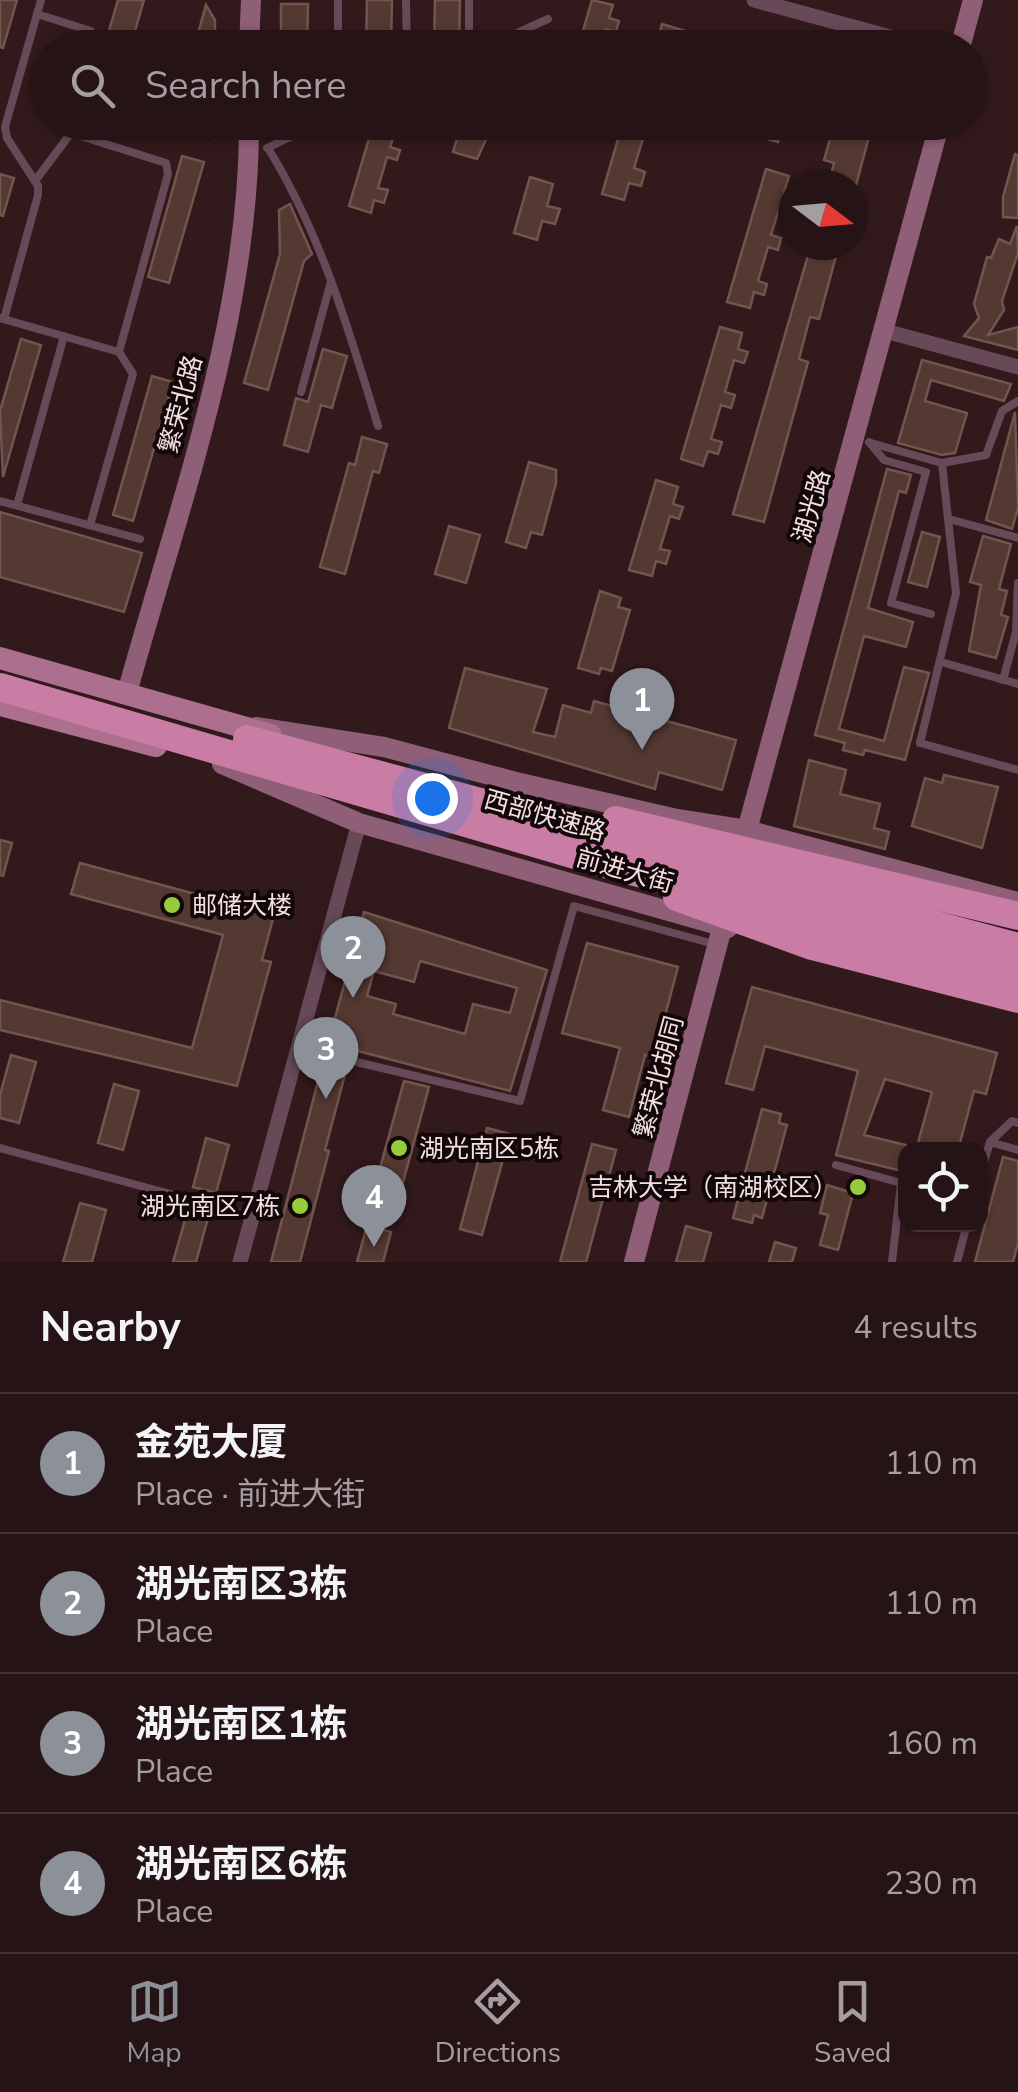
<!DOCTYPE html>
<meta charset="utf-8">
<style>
body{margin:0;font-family:"Nunito Sans","Noto Sans SC",sans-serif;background:#322022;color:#f1f3f6}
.controls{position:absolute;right:30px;bottom:30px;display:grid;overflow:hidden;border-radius:20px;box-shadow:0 2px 8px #0004}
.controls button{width:90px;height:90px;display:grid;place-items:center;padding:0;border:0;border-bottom:2px solid #423234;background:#261315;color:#f1f3f6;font:50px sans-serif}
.compass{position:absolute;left:778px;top:170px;width:90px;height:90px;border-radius:50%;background:#261315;box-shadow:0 2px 8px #0004;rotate:106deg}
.you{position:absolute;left:432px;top:798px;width:35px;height:35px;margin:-25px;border:8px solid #fff;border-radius:50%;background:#1a73e8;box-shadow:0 0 0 15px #1a73e833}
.badge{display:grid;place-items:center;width:65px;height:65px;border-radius:50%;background:#8c9099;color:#fff;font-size:32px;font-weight:700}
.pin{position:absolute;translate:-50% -82px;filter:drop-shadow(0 2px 5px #0008)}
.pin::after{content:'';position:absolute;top:52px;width:35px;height:30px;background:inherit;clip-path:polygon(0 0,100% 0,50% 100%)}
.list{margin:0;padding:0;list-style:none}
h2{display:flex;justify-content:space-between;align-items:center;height:130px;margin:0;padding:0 40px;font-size:42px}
h2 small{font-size:32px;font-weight:400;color:#a49ea0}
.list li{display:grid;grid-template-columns:65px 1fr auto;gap:30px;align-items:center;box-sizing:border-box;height:140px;padding:0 40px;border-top:2px solid #423234}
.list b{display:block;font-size:38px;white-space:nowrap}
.list p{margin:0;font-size:32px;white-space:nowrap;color:#a49ea0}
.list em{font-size:32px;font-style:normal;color:#a49ea0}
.icon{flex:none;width:55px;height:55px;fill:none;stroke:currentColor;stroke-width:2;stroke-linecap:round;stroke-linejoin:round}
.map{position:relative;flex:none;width:1018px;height:1262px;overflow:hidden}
.search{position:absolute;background:#261315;box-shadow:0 2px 8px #0004;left:30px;right:30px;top:30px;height:110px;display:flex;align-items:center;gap:25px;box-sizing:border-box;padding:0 35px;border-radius:55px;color:#a49ea0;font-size:38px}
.sheet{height:690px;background:#261315}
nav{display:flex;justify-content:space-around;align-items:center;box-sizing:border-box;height:140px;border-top:2px solid #423234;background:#261315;font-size:28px;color:#a49ea0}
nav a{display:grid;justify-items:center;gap:5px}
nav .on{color:#8c9099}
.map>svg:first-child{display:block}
.building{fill:#543932;stroke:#72554d;stroke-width:2.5;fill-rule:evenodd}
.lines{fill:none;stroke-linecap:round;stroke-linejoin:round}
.lane{stroke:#674958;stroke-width:8}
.street{stroke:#674958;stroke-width:15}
.secondary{stroke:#8f5e77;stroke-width:20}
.primary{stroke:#ad6f8e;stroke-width:22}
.highway-bridge{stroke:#c97da4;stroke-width:28}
.poi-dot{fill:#95cc3b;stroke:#120709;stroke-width:4}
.labels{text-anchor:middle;stroke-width:8;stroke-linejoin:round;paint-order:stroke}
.street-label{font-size:25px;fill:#f3e0e2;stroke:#120709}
.poi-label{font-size:25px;fill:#f3e0e2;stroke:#120709;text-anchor:start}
</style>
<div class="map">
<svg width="1018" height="1262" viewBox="0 0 1018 1262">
<rect width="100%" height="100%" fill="#32191c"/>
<g class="building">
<polygon points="0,0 17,0 3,48 0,47"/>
<polygon points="118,0 144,0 130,48 104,48"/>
<polygon points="367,0 392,0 391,48 366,48"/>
<polygon points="435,0 460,0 459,48 434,48"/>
<polygon points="592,0 613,5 609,18 619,21 616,32 606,29 601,48 578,48"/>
<polygon points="281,4 308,4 307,48 281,48"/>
<polygon points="206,5 215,20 215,48 194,48"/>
<polygon points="662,24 732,45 731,48 655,48"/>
<polygon points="168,122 214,122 214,139 168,125"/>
<polygon points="462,122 494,122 477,159 453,152"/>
<polygon points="623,122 660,122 656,135 645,132 634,168 645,172 641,186 629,183 624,200 602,194"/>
<polygon points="758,122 784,122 778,142 755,136"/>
<polygon points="835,122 873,122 856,185 828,185 834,163 824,160"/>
<polygon points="373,125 395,132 390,147 400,150 397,160 387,157 378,188 388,190 384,203 374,200 371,213 349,206"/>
<polygon points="1015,154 1018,155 1018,218 1003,217 1003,197"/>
<polygon points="182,156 204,162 169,283 148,277"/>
<polygon points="766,169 789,176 784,192 793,195 790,205 781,203 771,235 781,238 778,250 768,247 758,281 767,284 764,295 754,292 750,308 727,302"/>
<polygon points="0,174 14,178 3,216 0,215"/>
<polygon points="530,177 553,184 547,206 560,209 555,224 542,221 537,240 514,233"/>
<polygon points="290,204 312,254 304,261 268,390 244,383 280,254 279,210"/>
<polygon points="1017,226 1018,253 1002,301 1004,310 988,335 1018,327 1018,350 964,336 979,318 974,304 987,257 991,258 999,239 1010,244"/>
<polygon points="811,245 839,245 819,319 810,317 799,359 808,362 764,522 733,514"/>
<polygon points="720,327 742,333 738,349 748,352 744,363 734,360 725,392 735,395 731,408 721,405 711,439 722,442 718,454 708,451 703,466 681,459"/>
<polygon points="21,339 41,345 3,477 0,411"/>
<polygon points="323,349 347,356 332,408 321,405 308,452 284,445 296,398 308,402"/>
<polygon points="922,360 1011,384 1004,401 931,380 925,401 967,413 955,453 942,455 898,443"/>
<polygon points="152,376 173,382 133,521 113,515"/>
<polygon points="1015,412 1018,508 1012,529 986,520"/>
<polygon points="362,437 387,444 379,473 373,471 345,574 320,567 349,463 355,465"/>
<polygon points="529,462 556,470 556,483 542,535 531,532 526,548 506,542"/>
<polygon points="887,469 911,475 906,493 899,491 868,608 913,622 906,647 864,636 839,729 884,741 904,667 929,673 905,760 865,750 863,755 843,750 845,743 815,735"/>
<polygon points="656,480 678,487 673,504 683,507 679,519 670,516 660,549 670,551 666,564 656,561 652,576 629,570"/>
<polygon points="0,512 142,553 124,612 0,577"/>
<polygon points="449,526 480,535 466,583 435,574"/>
<polygon points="922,532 940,537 927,587 908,582"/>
<polygon points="983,536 1011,544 999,589 1007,591 1001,615 1008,617 996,658 969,651 981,585 970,582"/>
<polygon points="600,591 621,598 618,607 630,610 612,671 601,668 599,674 578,668"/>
<polygon points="465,668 547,689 533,732 555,737 563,705 591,713 594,701 736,740 722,790 659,772 655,789 449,728"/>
<polygon points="809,760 846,770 840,794 880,804 874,828 889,832 885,849 794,826"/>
<polygon points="944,775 998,787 982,848 912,826 925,778 942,783"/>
<polygon points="0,840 12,843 3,876 0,875"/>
<polygon points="80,863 274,915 262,960 271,962 237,1086 0,1030 0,1000 192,1048 223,935 71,894"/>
<path d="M364,912L547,970L510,1091L358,1051L357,1054L327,1047ZM420,961L517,988L510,1013L473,1004L465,1034L393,1014L396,1004L367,996L374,971L414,982Z"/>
<polygon points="587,943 678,967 654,1057 645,1055 629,1117 603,1110 620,1048 562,1033"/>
<polygon points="752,987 997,1053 986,1094 974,1091 958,1150 916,1150 932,1092 885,1079 864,1135 906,1145 906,1172 836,1155 858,1071 765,1046 753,1090 726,1083"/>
<polygon points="11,1055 36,1062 19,1123 0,1118 0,1095"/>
<polygon points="323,1062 347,1067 325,1150 329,1151 300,1262 271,1262"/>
<polygon points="404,1081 429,1087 396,1208 371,1201"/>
<polygon points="114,1084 139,1091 123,1150 98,1143"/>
<polygon points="762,1109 781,1114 779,1123 787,1125 762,1218 754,1215 752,1223 733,1218"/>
<polygon points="487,1128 510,1134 482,1235 460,1229"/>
<polygon points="206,1138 229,1145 216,1193 193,1187"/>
<polygon points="592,1144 616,1150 586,1262 560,1262"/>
<polygon points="1003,1157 1018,1161 1018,1243 1013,1262 975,1262"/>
<polygon points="827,1185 853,1193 838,1250 820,1245 828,1215 820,1213"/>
<polygon points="80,1203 106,1210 92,1262 63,1262"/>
<polygon points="187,1213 208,1218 196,1262 173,1262"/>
<polygon points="367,1225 391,1232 383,1262 357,1262"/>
<polygon points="686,1226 711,1233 703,1262 676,1262"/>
<polygon points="775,1242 796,1248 792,1262 769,1262"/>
</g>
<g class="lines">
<g class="lane">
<polyline points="338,0 338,48"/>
<polyline points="406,0 407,48"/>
<polyline points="37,14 91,31 95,48"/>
<polyline points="469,48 469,0"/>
<polyline points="484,48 548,19"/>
<polyline points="267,148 322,122"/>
<path d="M268,148C321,234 349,330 378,426"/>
<polyline points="35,181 71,133"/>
<polyline points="0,318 119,352 168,174 166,163 71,133 74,122"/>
<polyline points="4,319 38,195 38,186 7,138 5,127 41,0"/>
<polyline points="301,392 331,281"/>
<polyline points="869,442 884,460 926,472 891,603 931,614"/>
<polyline points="871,443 942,463 986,455 1002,411 1018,401"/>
<polyline points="942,463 956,593 920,743 1018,770"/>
<polyline points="0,501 140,539"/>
<polyline points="17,505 64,336"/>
<polyline points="949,519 1018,538"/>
<polyline points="90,525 133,374 119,352"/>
<polyline points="941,662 1018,684"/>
<polyline points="1003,680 1016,632 1018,583"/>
<polyline points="298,1048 520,1101 574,906 714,944"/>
<polyline points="990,1142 1012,1121 1018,1123"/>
<polyline points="0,1148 252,1216"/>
<polyline points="836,1165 901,1183 892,1262"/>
<polyline points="980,1176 990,1142 1018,1150"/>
<polyline points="957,1262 967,1224"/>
</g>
<g class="street">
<polyline points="754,0 931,48"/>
<polyline points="885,331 1018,367"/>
<polyline points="240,1262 359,823"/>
</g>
<g class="secondary">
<polyline points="249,48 251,0"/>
<polyline points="960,48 973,0"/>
<path d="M127,693C178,508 250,315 249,122"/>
<polyline points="256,727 384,747 516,782 677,819 747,830 1018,902"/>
<polyline points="222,764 359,823 728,928"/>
<polyline points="738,863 940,122"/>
<polyline points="634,1262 729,901"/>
</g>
<g class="primary">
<polyline points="0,658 271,735"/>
<polyline points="0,705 156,746"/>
</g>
<g class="highway-bridge">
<polyline points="0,687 623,869 1018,972"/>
<polyline points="247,739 1018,947"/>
<polyline points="616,820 1018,916"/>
<polyline points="677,897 812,946 1018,999"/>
</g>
</g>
<g class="poi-dot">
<circle cx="172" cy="905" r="10"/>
<circle cx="399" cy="1148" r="10"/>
<circle cx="858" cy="1187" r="10"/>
<circle cx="300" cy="1206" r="10"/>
</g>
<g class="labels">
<g class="street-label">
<text transform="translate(180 404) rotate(-75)" y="9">繁荣北路</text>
<text transform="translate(811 506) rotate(-74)" y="9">湖光路</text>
<text transform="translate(545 815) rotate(16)" y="9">西部快速路</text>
<text transform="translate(625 870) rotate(16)" y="9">前进大街</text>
<text transform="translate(658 1077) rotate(-75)" y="9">繁荣北胡同</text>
</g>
<g class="poi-label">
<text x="192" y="914">邮储大楼</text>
<text x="419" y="1157">湖光南区5栋</text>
<text x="838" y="1196" text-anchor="end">吉林大学（南湖校区）</text>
<text x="280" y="1215" text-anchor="end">湖光南区7栋</text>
</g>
</g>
</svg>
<div class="controls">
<button><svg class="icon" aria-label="locate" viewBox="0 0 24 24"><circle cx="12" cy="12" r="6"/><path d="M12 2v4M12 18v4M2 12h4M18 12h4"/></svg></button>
</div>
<svg class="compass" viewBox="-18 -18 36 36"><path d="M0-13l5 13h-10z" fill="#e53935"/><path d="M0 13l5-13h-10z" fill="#a49ea0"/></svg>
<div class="you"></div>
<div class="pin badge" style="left:642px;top:750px">1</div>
<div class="pin badge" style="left:353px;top:998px">2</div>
<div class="pin badge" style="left:326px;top:1099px">3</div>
<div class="pin badge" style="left:374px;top:1247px">4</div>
<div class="search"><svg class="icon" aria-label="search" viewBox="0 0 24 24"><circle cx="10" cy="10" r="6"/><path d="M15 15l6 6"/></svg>Search here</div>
</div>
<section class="sheet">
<h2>Nearby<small>4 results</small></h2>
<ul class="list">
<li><span class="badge">1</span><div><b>金苑大厦</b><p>Place · 前进大街</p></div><em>110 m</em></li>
<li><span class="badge">2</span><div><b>湖光南区3栋</b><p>Place</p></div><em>110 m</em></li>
<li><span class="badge">3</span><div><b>湖光南区1栋</b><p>Place</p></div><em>160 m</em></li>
<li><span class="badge">4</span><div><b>湖光南区6栋</b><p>Place</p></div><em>230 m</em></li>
</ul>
</section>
<nav>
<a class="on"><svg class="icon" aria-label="map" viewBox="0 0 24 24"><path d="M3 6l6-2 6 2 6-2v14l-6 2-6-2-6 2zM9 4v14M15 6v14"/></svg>Map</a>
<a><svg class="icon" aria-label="directions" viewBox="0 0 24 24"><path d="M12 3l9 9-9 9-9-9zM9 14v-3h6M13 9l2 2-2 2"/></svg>Directions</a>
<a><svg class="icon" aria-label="saved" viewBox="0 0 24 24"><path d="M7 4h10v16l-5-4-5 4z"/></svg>Saved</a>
</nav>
